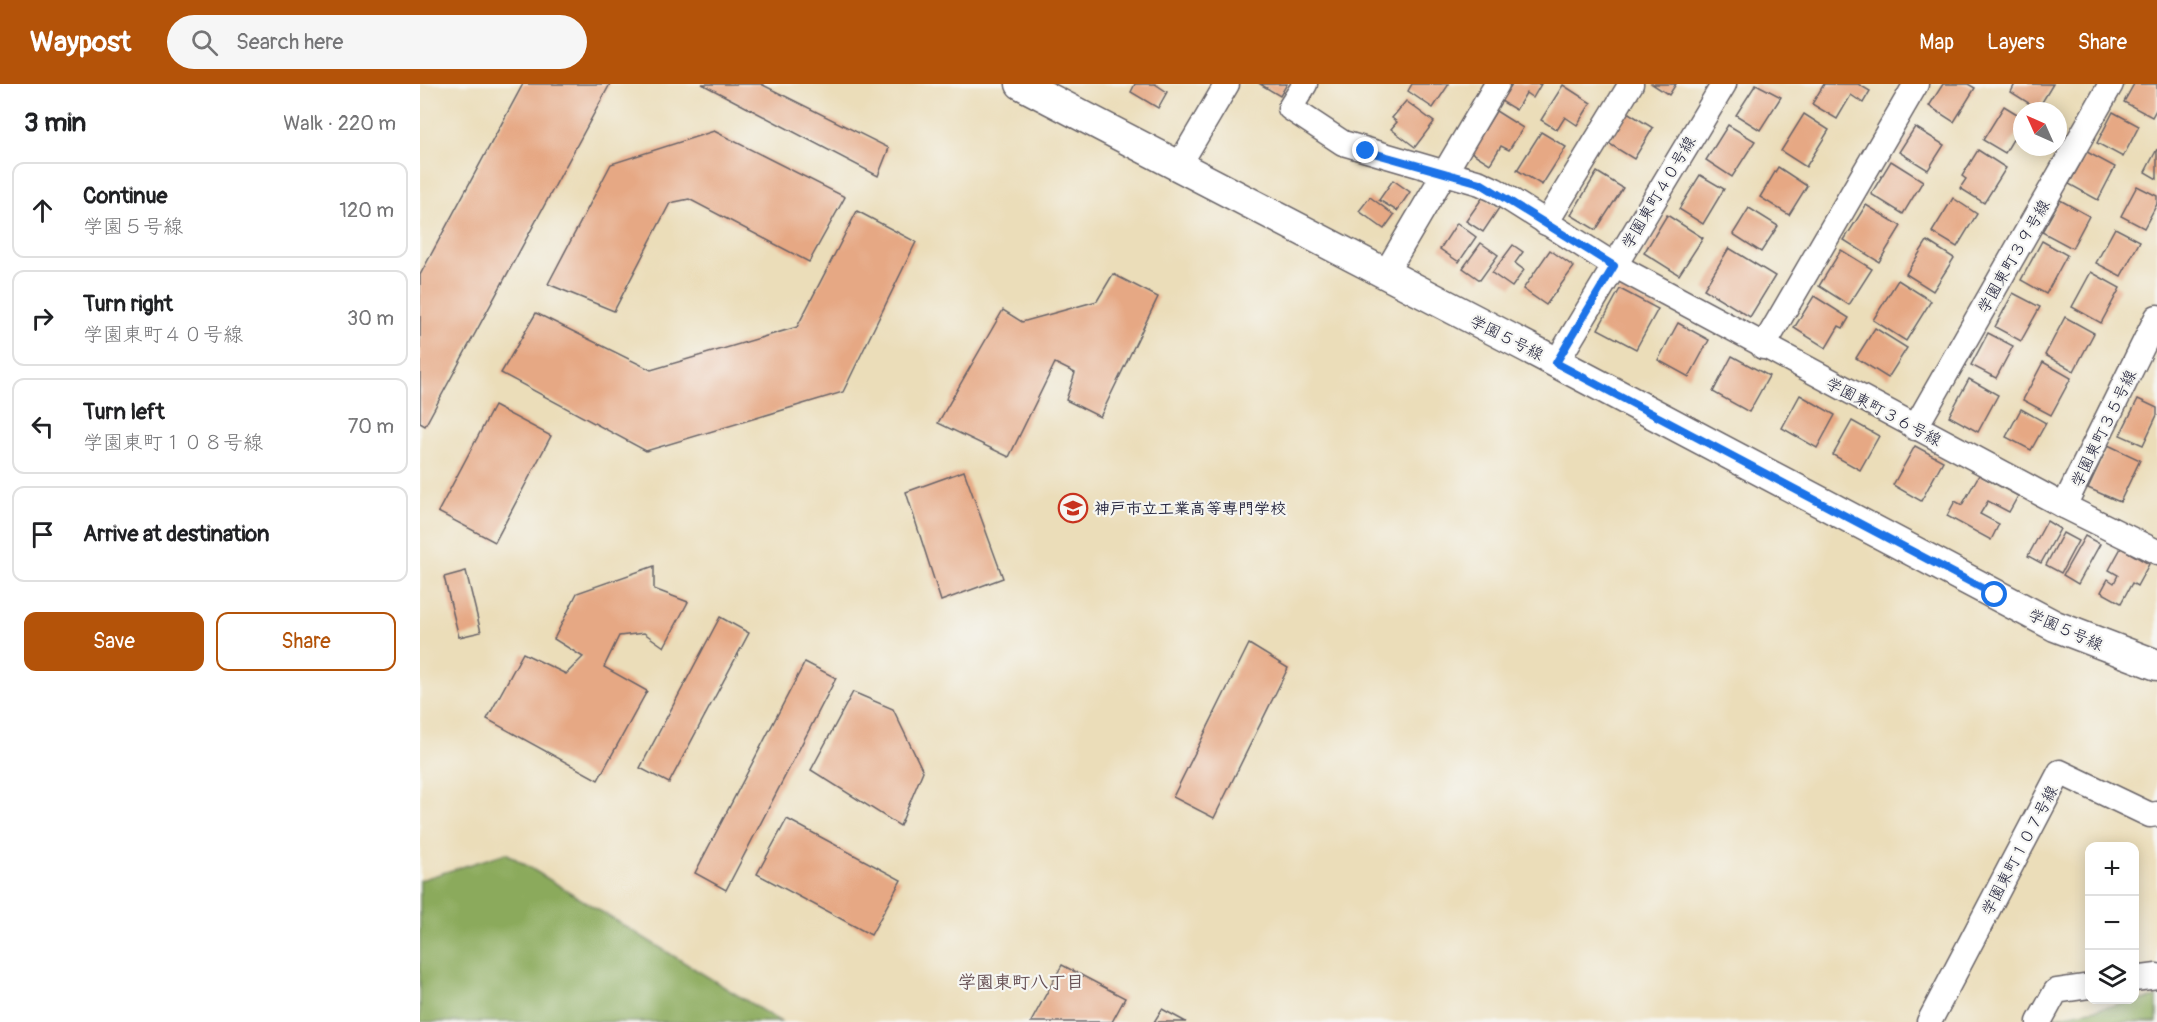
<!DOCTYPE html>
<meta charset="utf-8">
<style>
body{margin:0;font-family:Pangolin,"Klee One",sans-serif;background:#f6f6f6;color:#202124}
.controls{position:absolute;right:18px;bottom:18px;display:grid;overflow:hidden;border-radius:12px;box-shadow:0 3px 15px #0003}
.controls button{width:54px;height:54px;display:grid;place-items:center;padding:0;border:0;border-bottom:2px solid #e0e0e0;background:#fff;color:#202124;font:30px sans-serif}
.compass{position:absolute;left:1593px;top:18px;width:54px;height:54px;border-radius:50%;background:#fff;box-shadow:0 3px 15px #0003;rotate:315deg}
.stop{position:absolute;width:18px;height:18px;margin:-14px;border:4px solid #1a73e8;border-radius:50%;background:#fff}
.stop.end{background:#1a73e8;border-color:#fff;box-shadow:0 2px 6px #0008}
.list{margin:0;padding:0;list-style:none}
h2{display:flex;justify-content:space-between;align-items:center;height:78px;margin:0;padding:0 24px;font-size:26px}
h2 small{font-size:20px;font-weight:400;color:#757577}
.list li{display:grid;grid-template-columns:39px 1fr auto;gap:18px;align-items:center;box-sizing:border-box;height:96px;margin:0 12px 12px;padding:0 12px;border:2px solid #e0e0e0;border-radius:12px}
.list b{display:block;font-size:22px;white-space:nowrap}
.list p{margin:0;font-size:20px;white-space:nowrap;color:#757577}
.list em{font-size:20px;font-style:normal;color:#757577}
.actions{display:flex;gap:12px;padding:18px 24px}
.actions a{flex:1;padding:14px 0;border:2px solid #b45309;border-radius:12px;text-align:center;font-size:21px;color:#b45309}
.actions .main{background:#b45309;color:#fff}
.icon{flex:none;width:33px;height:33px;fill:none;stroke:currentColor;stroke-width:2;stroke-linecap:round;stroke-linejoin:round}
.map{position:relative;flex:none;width:1737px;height:938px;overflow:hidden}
header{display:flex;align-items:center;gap:36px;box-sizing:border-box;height:84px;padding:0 30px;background:#b45309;color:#fff}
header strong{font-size:28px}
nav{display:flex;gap:33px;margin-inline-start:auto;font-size:21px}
.search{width:420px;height:54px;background:#f6f6f6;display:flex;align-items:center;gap:15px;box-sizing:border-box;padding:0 21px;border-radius:33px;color:#757577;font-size:22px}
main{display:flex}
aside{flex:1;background:#fff}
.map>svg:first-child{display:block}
.forest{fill:#8baa5c;stroke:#56664c;stroke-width:1.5}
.building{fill:#e6a884}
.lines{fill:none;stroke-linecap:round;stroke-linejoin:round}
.minor-casing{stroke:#686367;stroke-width:27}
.tertiary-casing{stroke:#686367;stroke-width:33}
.minor{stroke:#fff;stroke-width:24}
.tertiary{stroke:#fff;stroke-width:30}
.route{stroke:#1a73e8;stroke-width:8}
.labels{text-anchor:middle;stroke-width:4.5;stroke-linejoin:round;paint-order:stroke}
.street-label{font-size:16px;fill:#22223b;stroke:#f6f6f2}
.poi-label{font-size:16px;font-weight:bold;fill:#22223b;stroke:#f6f6f2;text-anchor:start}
.neighbourhood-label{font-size:18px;font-weight:bold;fill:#675155;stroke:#f6f6f2}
</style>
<header>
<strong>Waypost</strong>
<div class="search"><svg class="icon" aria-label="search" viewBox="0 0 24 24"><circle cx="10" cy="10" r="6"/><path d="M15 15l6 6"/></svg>Search here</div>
<nav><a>Map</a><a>Layers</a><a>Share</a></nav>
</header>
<main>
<aside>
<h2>3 min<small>Walk · 220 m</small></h2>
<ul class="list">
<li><svg class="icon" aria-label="ahead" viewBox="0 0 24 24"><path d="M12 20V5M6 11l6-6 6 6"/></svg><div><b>Continue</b><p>学園５号線</p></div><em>120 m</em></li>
<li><svg class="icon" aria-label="right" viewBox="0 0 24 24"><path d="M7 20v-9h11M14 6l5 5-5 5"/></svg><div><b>Turn right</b><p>学園東町４０号線</p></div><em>30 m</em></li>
<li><svg class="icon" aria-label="left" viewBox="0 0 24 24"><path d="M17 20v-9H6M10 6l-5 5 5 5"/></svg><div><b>Turn left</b><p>学園東町１０８号線</p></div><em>70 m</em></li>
<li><svg class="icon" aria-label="arrive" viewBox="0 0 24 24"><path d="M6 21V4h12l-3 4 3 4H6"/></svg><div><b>Arrive at destination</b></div></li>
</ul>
<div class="actions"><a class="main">Save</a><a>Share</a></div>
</aside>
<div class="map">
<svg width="1737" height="938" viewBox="0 0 1737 938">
<rect width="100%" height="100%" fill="#f6f6f2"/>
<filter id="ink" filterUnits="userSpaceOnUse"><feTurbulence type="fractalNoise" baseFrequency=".0167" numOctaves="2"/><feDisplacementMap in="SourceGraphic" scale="12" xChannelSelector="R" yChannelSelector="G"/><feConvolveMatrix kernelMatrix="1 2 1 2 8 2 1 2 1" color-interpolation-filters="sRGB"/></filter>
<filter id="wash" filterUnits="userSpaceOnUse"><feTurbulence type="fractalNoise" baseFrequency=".008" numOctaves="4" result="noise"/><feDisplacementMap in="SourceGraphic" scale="24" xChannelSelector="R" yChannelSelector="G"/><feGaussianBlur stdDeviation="1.35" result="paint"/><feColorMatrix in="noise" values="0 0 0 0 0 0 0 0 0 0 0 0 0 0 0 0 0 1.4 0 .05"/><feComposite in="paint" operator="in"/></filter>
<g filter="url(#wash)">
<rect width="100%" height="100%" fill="#ebddb9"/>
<g class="forest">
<polygon points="86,769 361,938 0,938 0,796"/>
<polygon points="1737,913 1737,938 1628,938 1630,934"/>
</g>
<g id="blocks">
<g class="building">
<polygon points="103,0 190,0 5,342 0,339 0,191"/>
<polygon points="282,0 341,0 469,64 458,92"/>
<polygon points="715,0 735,0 747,8 738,24 711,8"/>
<polygon points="840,0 867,0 860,12"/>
<polygon points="992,0 1029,0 1013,24 988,7"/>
<polygon points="1092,0 1121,0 1113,14 1106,9 1096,26 1081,17"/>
<polygon points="1232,0 1256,0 1249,11"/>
<polygon points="1336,0 1361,13 1340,46 1316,31"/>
<polygon points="1404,0 1438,0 1450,7 1443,19 1431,11 1417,35 1392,20"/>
<polygon points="1523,0 1548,0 1555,4 1534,38 1509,22"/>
<polygon points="1595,0 1633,0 1618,25 1591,8"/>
<polygon points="1714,0 1737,0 1737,24 1732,33 1704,18"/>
<polygon points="1143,1 1171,19 1157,41 1145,33 1137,46 1121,36"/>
<polygon points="986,17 1014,38 995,63 971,45 977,38 972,34"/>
<polygon points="1584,22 1602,33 1602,49 1598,47 1585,69 1563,56"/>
<polygon points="1076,27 1103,44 1089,66 1081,62 1070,80 1051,68"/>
<polygon points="1207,28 1233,44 1214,75 1188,59"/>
<polygon points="1693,28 1719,42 1703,73 1677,59"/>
<polygon points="1384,30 1409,46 1386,83 1361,67"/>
<polygon points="1308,41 1335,57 1312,93 1286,76"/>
<polygon points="1495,43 1524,61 1508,86 1479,68"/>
<polygon points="294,47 425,113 389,178 269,115 250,119 194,227 128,200 191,80"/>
<polygon points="1121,48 1146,63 1122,101 1097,86"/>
<polygon points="1737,65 1737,95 1725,88"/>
<polygon points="1558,66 1586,84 1564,119 1540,104 1546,95 1542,92"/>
<polygon points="1667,68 1695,83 1678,116 1649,100"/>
<polygon points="1471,77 1503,97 1483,130 1451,110"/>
<polygon points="1358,83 1387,102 1369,131 1340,113"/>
<polygon points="1177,88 1203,104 1176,146 1151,131"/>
<polygon points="1280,91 1304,105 1283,140 1259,125"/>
<polygon points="973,96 990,108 977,127 959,116"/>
<polygon points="1717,102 1737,112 1737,120 1724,144 1701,132"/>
<polygon points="950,113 974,131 964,145 939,127"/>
<polygon points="1063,113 1079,124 1063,148 1046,137"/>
<polygon points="1533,114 1557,130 1537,163 1512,148"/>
<polygon points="1640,116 1669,132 1652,164 1622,148"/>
<polygon points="1446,121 1481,142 1459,178 1424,156"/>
<polygon points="1329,124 1358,142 1341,168 1313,150"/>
<polygon points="437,127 496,158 423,308 226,367 81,289 116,229 231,286 377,243"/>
<polygon points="1247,131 1283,154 1259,191 1224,169"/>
<polygon points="1037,139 1056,153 1039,178 1020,165"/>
<polygon points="1695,144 1720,157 1701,192 1676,179"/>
<polygon points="1507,157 1534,174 1513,207 1486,190"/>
<polygon points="1622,157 1647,171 1626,210 1601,196"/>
<polygon points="1061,159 1078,171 1060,196 1043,184"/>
<polygon points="1093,161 1103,168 1095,179 1104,186 1092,203 1072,189"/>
<polygon points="1309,164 1355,192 1330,233 1284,205"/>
<polygon points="1130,166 1154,183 1126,221 1103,205"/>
<polygon points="1421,166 1452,185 1429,221 1399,202"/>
<polygon points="1671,188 1700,204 1681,239 1652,223"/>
<polygon points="693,190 738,213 680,333 646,316 655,289 635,279 589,373 518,339 583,226 602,238 677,217"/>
<polygon points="1478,196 1511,217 1486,257 1453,236"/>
<polygon points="1200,205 1238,225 1216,265 1178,245"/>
<polygon points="1593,209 1620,223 1601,257 1575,243"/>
<polygon points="1394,212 1429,234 1423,244 1419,242 1406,264 1374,244"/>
<polygon points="1645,233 1674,249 1654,287 1625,271"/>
<polygon points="1258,239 1289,256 1269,293 1238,276"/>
<polygon points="1455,244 1487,264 1468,294 1436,274"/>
<polygon points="1568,249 1593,262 1576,294 1551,281"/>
<polygon points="1312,272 1349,292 1329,328 1293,308"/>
<polygon points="1623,278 1651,294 1631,331 1603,316"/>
<polygon points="1549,295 1578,311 1558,348 1529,332"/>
<polygon points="1380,311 1415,331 1397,364 1362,344"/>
<polygon points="1718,315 1737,324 1737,331 1723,361 1700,351"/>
<polygon points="74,322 131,352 75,458 18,428"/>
<polygon points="1601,325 1626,339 1611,366 1586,353"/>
<polygon points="1432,337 1459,352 1440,386 1413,371"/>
<polygon points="1688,361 1720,376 1700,418 1668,404"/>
<polygon points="1495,362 1523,377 1501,417 1473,401"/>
<polygon points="544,387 583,494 521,517 486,408"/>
<polygon points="1559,391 1598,412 1589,428 1568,417 1560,430 1579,440 1571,456 1527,432 1535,417 1542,421"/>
<polygon points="1627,437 1640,445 1621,479 1608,472"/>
<polygon points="1643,449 1658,457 1641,489 1626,481"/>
<polygon points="1665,452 1680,460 1658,500 1643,491"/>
<polygon points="1701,464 1729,480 1717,502 1712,499 1701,519 1681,508 1688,495 1694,499 1698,491 1689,486"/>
<polygon points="234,482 234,505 268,518 244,563 224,549 199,552 184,583 227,607 178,696 67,635 103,569 146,590 163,573 134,555 157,509"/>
<polygon points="46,487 61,548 39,553 24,493"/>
<polygon points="300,533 329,549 249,699 220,684"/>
<polygon points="829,560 868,584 794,734 753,713"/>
<polygon points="385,578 416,594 306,806 275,789"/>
<polygon points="433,608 473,625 503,687 480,742 391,686"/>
<polygon points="367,735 481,796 451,851 337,790"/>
<polygon points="642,881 705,914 692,938 611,938"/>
<polygon points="742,925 766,938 734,938"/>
</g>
</g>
</g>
<g filter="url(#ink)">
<use href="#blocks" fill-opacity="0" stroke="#686367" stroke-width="1.5"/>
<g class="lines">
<g class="minor-casing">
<g id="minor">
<polyline points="885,0 870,24 923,59 1060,99 1075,106 1194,181 1644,422 1737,468"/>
<polyline points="758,83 807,0"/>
<polyline points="1126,139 1211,0"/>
<polyline points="965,190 1077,0"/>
<polyline points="1343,263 1496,0"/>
<polyline points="1136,279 1304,0"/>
<polyline points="1495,344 1691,0"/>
<polyline points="1644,422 1737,233"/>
<polyline points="1714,895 1737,892"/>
<polyline points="1509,938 1640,688 1730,731 1737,730"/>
<polyline points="1619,938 1636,907 1670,902"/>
</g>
</g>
<g class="tertiary-casing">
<polyline id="tertiary" points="601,0 1126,273 1635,542 1737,581"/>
</g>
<use href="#minor" class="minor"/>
<use href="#tertiary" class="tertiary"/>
</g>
</g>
<g class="lines" filter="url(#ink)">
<polyline class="route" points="946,67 1060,99 1194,182 1136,279 1575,511"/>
</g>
<defs>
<g id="school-ring" transform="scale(1.5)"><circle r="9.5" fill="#f6f6f2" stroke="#c8321e" stroke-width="1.5"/><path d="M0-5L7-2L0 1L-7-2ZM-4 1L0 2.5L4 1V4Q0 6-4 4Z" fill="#c8321e"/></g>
</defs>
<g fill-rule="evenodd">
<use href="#school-ring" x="653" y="424"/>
</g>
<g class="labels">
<g class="street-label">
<text transform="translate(1238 108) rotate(-59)" y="6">学園東町４０号線</text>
<text transform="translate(1593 172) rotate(-60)" y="6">学園東町３９号線</text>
<text transform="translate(1087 253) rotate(27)" y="6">学園５号線</text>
<text transform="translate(1464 327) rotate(28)" y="6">学園東町３６号線</text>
<text transform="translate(1683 344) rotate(-64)" y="6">学園東町３５号線</text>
<text transform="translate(1646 545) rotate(24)" y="6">学園５号線</text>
<text transform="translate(1599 766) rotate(-62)" y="6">学園東町１０７号線</text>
</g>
<g class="poi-label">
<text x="674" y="430">神戸市立工業高等専門学校</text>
</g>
<g class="neighbourhood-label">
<text x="601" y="904">学園東町八丁目</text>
</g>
</g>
</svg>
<div class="controls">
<button>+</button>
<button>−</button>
<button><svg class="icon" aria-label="layers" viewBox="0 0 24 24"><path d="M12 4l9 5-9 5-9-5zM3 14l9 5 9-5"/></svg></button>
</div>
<svg class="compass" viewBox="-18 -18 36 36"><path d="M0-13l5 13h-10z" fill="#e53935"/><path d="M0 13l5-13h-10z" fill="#757577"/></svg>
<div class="stop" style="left:1575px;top:511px"></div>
<div class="stop end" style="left:946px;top:67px"></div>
</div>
</main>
